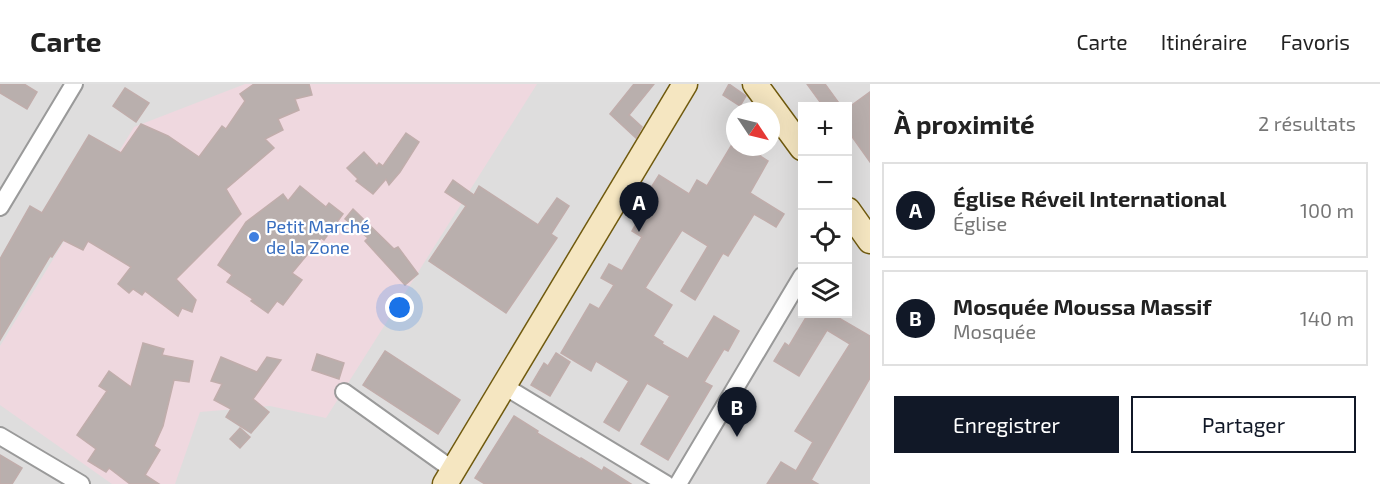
<!DOCTYPE html>
<html lang="fr">
<meta charset="utf-8">
<style>
body{margin:0;font-family:"Exo 2",sans-serif;background:#f6f6f6;color:#222}
.controls{position:absolute;right:18px;top:18px;display:grid;overflow:hidden;border-radius:0px;box-shadow:0 6px 24px #0002}
.controls button{width:54px;height:54px;display:grid;place-items:center;padding:0;border:0;border-bottom:2px solid #e0e0e0;background:#fff;color:#222;font:30px sans-serif}
.compass{position:absolute;left:726px;top:18px;width:54px;height:54px;border-radius:50%;background:#fff;box-shadow:0 6px 24px #0002;rotate:125deg}
.you{position:absolute;left:400px;top:224px;width:21px;height:21px;margin:-15px;border:4px solid #fff;border-radius:50%;background:#1a73e8;box-shadow:0 0 0 9px #1a73e833}
.badge{display:grid;place-items:center;width:39px;height:39px;border-radius:50%;background:#111827;color:#fff;font-size:20px;font-weight:700}
.pin{position:absolute;translate:-50% -50px;filter:drop-shadow(0 2px 3px #0008)}
.pin::after{content:'';position:absolute;top:32px;width:21px;height:18px;background:inherit;clip-path:polygon(0 0,100% 0,50% 100%)}
.list{margin:0;padding:0;list-style:none}
h2{display:flex;justify-content:space-between;align-items:center;height:78px;margin:0;padding:0 24px;font-size:26px}
h2 small{font-size:20px;font-weight:400;color:#767676}
.list li{display:grid;grid-template-columns:39px 1fr auto;gap:18px;align-items:center;box-sizing:border-box;height:96px;margin:0 12px 12px;padding:0 12px;border:2px solid #e0e0e0;border-radius:0px}
.list b{display:block;font-size:22px;white-space:nowrap}
.list p{margin:0;font-size:20px;white-space:nowrap;color:#767676}
.list em{font-size:20px;font-style:normal;color:#767676}
.actions{display:flex;gap:12px;padding:18px 24px}
.actions a{flex:1;padding:14px 0;border:2px solid #111827;border-radius:0px;text-align:center;font-size:21px;color:#111827}
.actions .main{background:#111827;color:#fff}
.icon{flex:none;width:33px;height:33px;fill:none;stroke:currentColor;stroke-width:2;stroke-linecap:round;stroke-linejoin:round}
.map{position:relative;flex:none;width:870px;height:400px;overflow:hidden}
header{display:flex;align-items:center;gap:36px;box-sizing:border-box;height:84px;padding:0 30px;background:#fff;border-bottom:2px solid #e0e0e0}
header strong{font-size:28px}
nav{display:flex;gap:33px;margin-inline-start:auto;font-size:21px}
main{display:flex}
aside{flex:1;background:#fff}
.map>svg:first-child{display:block}
.residential{fill:#dedddd;fill-rule:evenodd}
.commercial{fill:#efd8df}
.building{fill:#b9afad;stroke:#c0adab;stroke-width:1.5}
.lines{fill:none;stroke-linecap:round;stroke-linejoin:round}
.street-casing{stroke:#9a9a9a;stroke-width:20}
.secondary-casing{stroke:#705a0e;stroke-width:27}
.street{stroke:#fff;stroke-width:16}
.secondary{stroke:#f5e6c1;stroke-width:24}
.shop-dot{fill:#3f7fe0;stroke:#fff;stroke-width:2}
.labels{text-anchor:middle;stroke-width:4.5;stroke-linejoin:round;paint-order:stroke}
.shop-label{font-size:18px;fill:#366cbe;stroke:#fff;text-anchor:start}
</style>
<header>
<strong>Carte</strong>
<nav><a>Carte</a><a>Itinéraire</a><a>Favoris</a></nav>
</header>
<main>
<div class="map">
<svg width="870" height="400" viewBox="0 0 870 400">
<rect width="100%" height="100%" fill="#f0eae7"/>
<path class="residential" d="M0,0H870V400H0ZM802,22H848V230H802ZM735,27H771V63H735Z"/>
<polygon class="commercial" points="245,0 537,0 326,334 270,322 200,328 175,400 112,400 0,321 0,262 134,43"/>
<g class="building">
<polygon points="0,0 24,0 37,8 27,25 0,9"/>
<polygon points="254,0 309,0 312,11 295,15 299,26 278,35 283,46 265,55 274,64 226,105 241,130 176,195 196,216 192,228 182,224 178,232 145,207 142,211 133,205 129,209 118,200 131,183 88,157 83,166 63,156 52,173 50,172 0,256 0,175 30,122 42,129 89,51 121,69 141,40 168,52 199,73 222,42 226,45 245,17 240,10"/>
<polygon points="634,0 654,0 629,31 642,43 636,54 610,30"/>
<polygon points="729,0 746,12 740,22 723,11"/>
<polygon points="807,0 825,0 841,22 823,22"/>
<polygon points="125,4 149,19 136,38 113,22"/>
<polygon points="870,8 870,78 848,47 848,24"/>
<polygon points="406,49 419,58 400,88 389,101 386,95 373,110 356,97 358,95 347,84 364,68 377,82 379,79 383,82"/>
<polygon points="731,62 742,69 746,63 766,63 760,72 768,77 750,109 784,130 776,143 754,130 728,172 723,169 695,216 681,207 708,162 682,146 645,204 672,221 653,252 663,258 662,260 688,275 714,232 739,247 728,267 724,265 704,298 712,302 668,376 641,360 670,312 647,299 619,347 604,338 629,297 596,277 591,287 561,269 590,220 599,225 614,201 601,194 609,180 622,187 642,153 632,147 645,124 640,121 659,91 689,110 697,96 707,102"/>
<polygon points="453,96 474,111 479,102 538,141 557,114 569,122 551,150 557,154 506,229 429,177 466,122 445,108"/>
<polygon points="300,102 326,123 329,119 343,130 324,156 321,154 292,189 302,196 283,221 277,217 268,229 251,217 253,215 227,198 232,191 218,181 246,138 283,110 288,117"/>
<polygon points="353,125 394,165 398,163 418,190 405,201 365,157 368,154 345,135"/>
<polygon points="808,230 832,230 870,252 870,294 811,396 818,400 767,400 781,378 796,387 813,358 795,347 850,260 827,246 799,292 774,277 785,259 789,262"/>
<polygon points="143,259 164,265 162,271 193,277 189,298 174,296 163,342 154,362 160,366 145,391 159,400 130,400 109,384 106,388 88,377 96,365 77,351 107,307 99,302 109,287 131,303"/>
<polygon points="385,267 460,316 438,350 363,301"/>
<polygon points="556,269 570,278 550,312 531,301 544,279 548,282"/>
<polygon points="317,270 344,279 339,295 312,286"/>
<polygon points="221,273 257,288 267,273 281,276 253,315 269,328 251,349 226,333 231,325 214,316 222,300 211,297"/>
<polygon points="514,332 538,347 537,349 580,375 581,374 602,387 604,383 631,400 485,400 475,394"/>
<polygon points="240,344 250,353 240,364 230,355"/>
<polygon points="0,371 22,384 12,400 0,400"/>
</g>
<g class="lines">
<g class="street-casing">
<g id="street">
<polyline points="0,123 74,0"/>
<polyline points="504,302 666,400"/>
<polyline points="344,308 453,386"/>
<polyline points="0,352 81,400"/>
<polyline points="678,400 802,192"/>
</g>
</g>
<g class="secondary-casing">
<g id="secondary">
<polyline points="755,0 802,64"/>
<polyline points="848,126 870,157"/>
<polyline points="445,400 685,0"/>
</g>
</g>
<use href="#street" class="street"/>
<use href="#secondary" class="secondary"/>
</g>
<circle class="shop-dot" cx="254" cy="153" r="6"/>
<g class="labels">
<g class="shop-label">
<text x="266" y="149">Petit Marché<tspan x="266" dy="21">de la Zone</tspan></text>
</g>
</g>
</svg>
<div class="controls">
<button>+</button>
<button>−</button>
<button><svg class="icon" aria-label="locate" viewBox="0 0 24 24"><circle cx="12" cy="12" r="6"/><path d="M12 2v4M12 18v4M2 12h4M18 12h4"/></svg></button>
<button><svg class="icon" aria-label="layers" viewBox="0 0 24 24"><path d="M12 4l9 5-9 5-9-5zM3 14l9 5 9-5"/></svg></button>
</div>
<svg class="compass" viewBox="-18 -18 36 36"><path d="M0-13l5 13h-10z" fill="#e53935"/><path d="M0 13l5-13h-10z" fill="#767676"/></svg>
<div class="you"></div>
<div class="pin badge" style="left:639px;top:148px">A</div>
<div class="pin badge" style="left:737px;top:353px">B</div>
</div>
<aside>
<h2>À proximité<small>2 résultats</small></h2>
<ul class="list">
<li><span class="badge">A</span><div><b>Église Réveil International</b><p>Église</p></div><em>100 m</em></li>
<li><span class="badge">B</span><div><b>Mosquée Moussa Massif</b><p>Mosquée</p></div><em>140 m</em></li>
</ul>
<div class="actions"><a class="main">Enregistrer</a><a>Partager</a></div>
</aside>
</main>
